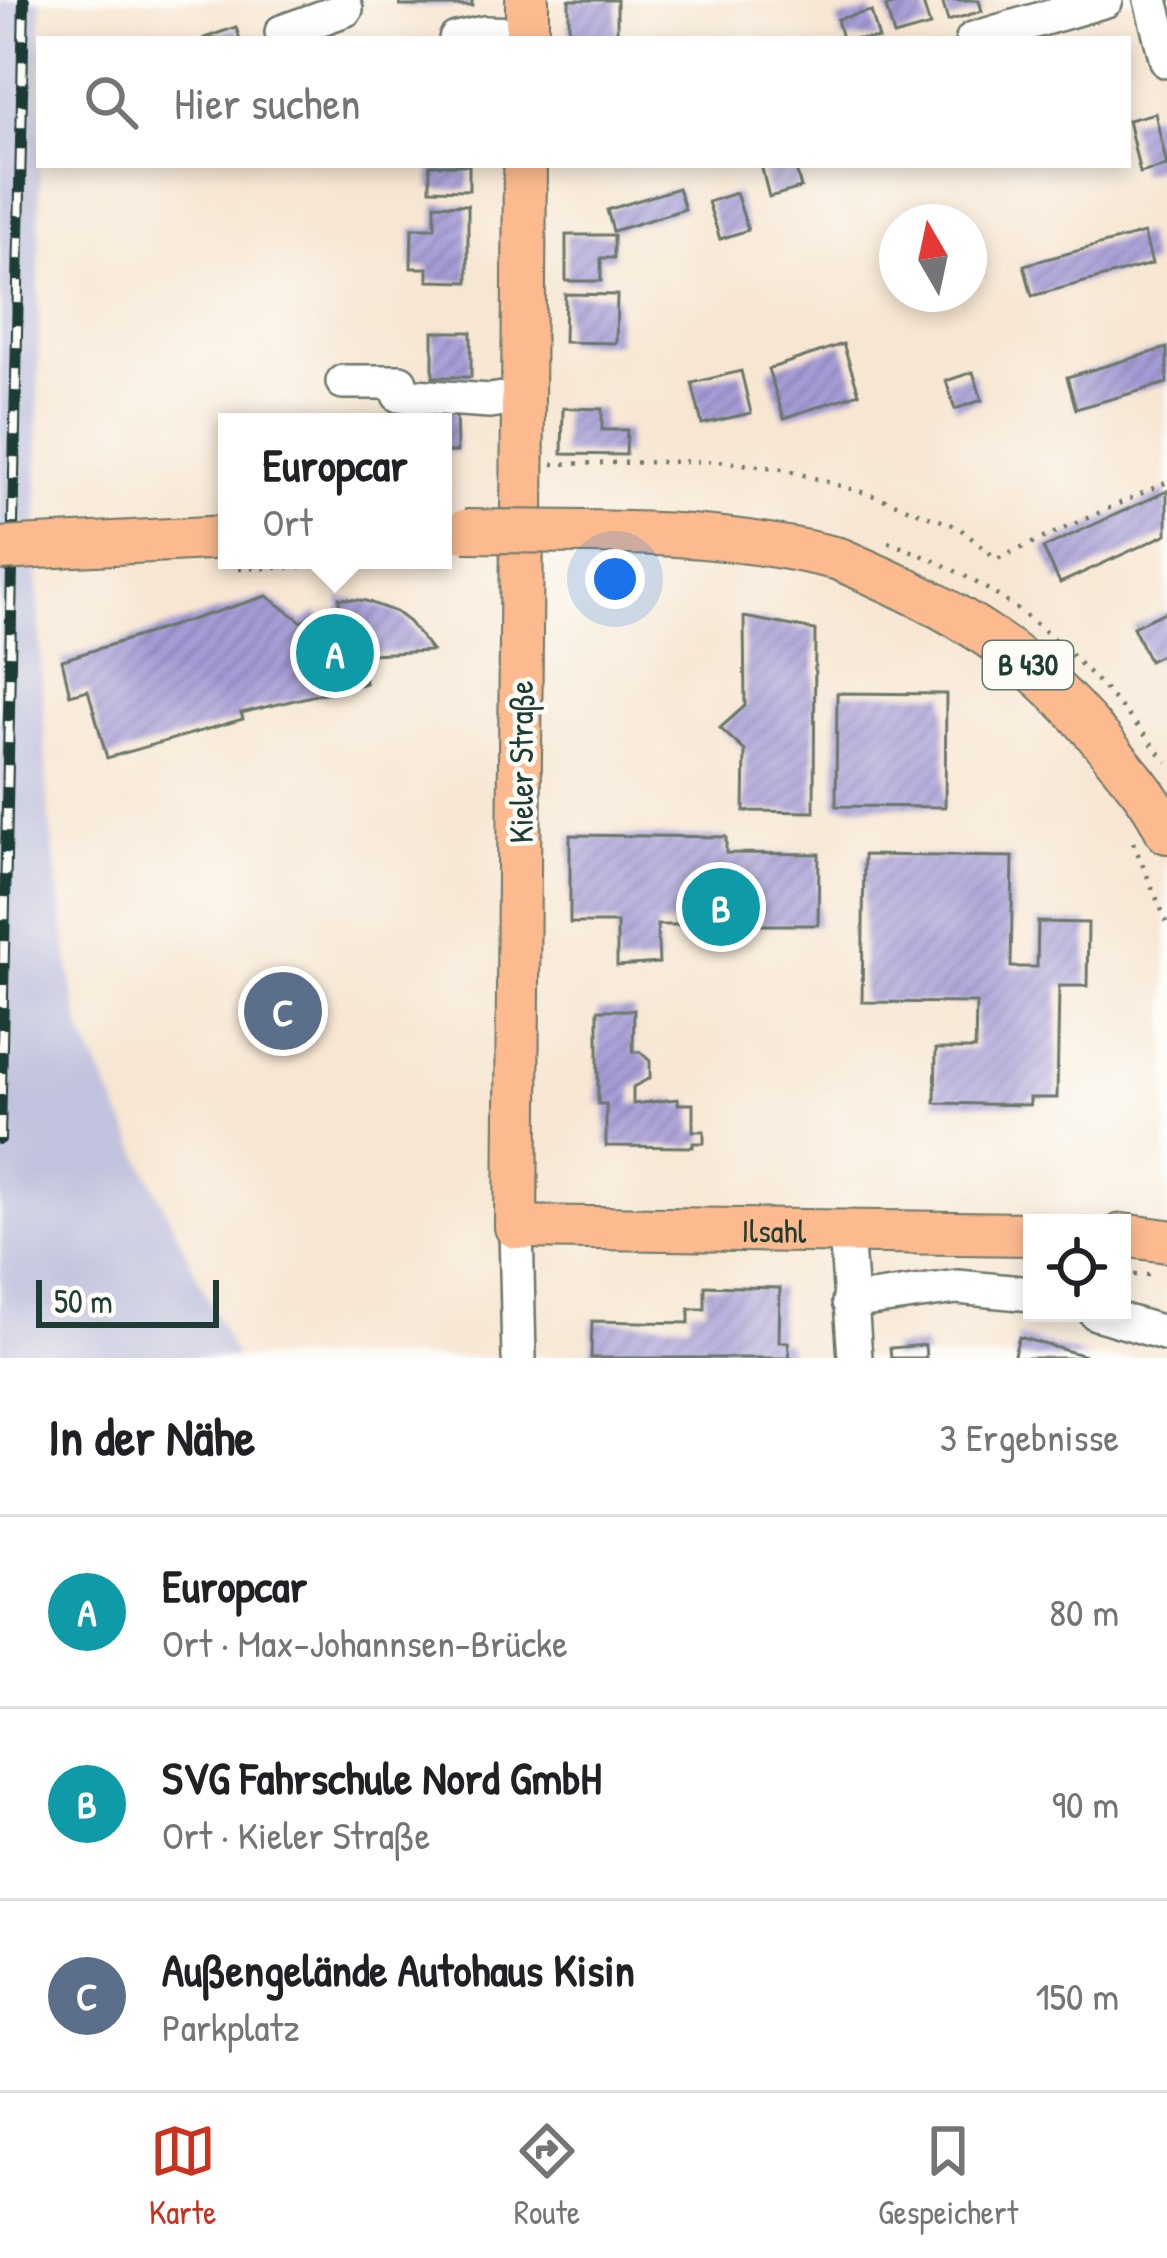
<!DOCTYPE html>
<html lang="de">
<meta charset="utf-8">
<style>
body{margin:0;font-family:"Patrick Hand",sans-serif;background:#f6f6f6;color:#202124}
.controls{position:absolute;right:36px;bottom:36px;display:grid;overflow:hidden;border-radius:0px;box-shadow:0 6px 18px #0003}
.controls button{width:108px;height:108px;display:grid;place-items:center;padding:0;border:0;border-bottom:3px solid #e0e0e0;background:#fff;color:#202124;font:60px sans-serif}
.compass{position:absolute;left:879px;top:204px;width:108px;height:108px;border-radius:50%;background:#fff;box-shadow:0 6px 18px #0003;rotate:351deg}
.scale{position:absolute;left:36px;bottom:30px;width:183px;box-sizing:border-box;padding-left:12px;border:6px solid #1f3d34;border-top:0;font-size:33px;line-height:42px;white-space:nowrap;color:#1f3d34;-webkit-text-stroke:9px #fdfcf7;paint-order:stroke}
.you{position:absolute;left:615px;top:579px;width:42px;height:42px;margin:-30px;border:9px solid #fff;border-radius:50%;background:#1a73e8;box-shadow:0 0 0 18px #1a73e833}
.badge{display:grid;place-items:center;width:78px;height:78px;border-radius:50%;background:#c8321e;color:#fff;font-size:39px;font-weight:700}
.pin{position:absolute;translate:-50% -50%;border:6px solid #fff;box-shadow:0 3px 12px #0006}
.popup{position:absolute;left:218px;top:413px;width:234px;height:156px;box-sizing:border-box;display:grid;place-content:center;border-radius:0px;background:#fff;filter:drop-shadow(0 3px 9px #0005);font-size:39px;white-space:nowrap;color:#757577}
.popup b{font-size:45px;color:#202124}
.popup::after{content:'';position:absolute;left:50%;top:100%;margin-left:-24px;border:24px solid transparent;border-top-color:#fff}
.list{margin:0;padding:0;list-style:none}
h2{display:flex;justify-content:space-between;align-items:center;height:156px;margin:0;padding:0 48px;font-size:51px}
h2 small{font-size:39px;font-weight:400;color:#757577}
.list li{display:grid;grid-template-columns:78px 1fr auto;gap:36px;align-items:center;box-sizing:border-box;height:192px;padding:0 48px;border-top:3px solid #e0e0e0}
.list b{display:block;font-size:45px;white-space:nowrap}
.list p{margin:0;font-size:39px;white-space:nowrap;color:#757577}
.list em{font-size:39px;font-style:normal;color:#757577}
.icon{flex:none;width:66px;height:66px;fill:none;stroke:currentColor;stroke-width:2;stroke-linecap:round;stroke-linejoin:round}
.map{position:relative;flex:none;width:1167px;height:1358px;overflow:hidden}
.search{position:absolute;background:#fff;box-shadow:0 6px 18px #0003;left:36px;right:36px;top:36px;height:132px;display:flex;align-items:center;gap:30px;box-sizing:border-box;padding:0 42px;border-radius:0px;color:#757577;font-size:45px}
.sheet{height:732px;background:#fff}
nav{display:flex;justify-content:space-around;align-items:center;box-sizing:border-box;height:168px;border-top:3px solid #e0e0e0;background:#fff;font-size:33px;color:#757577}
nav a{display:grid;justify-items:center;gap:6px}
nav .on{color:#c8321e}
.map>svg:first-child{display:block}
.railway{fill:#c1c2dd}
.building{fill:url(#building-hatch)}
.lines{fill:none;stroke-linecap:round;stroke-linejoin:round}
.minor-casing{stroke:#6b786b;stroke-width:38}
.major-casing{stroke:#6b786b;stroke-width:46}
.path{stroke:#6b786b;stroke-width:4.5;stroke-dasharray:3 9;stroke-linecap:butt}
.minor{stroke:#fff;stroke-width:33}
.major{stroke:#fcba8e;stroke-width:42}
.rail-casing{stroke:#1f3d34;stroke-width:12}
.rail{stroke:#fdfcf7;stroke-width:8;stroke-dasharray:22;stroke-linecap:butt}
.major-bridge-casing{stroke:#6b786b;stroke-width:46;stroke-linecap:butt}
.path-bridge{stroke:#6b786b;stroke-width:4.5;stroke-dasharray:3 9;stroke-linecap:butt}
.major-bridge{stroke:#fcba8e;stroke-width:42}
.labels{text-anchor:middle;stroke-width:9;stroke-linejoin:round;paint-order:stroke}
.shield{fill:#fdfcf7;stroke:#62766e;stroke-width:3}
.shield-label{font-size:30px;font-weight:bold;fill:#1f3d34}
.street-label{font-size:33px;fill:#1f3d34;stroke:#fdfcf7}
</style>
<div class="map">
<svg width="1167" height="1358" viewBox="0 0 1167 1358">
<defs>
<pattern id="building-hatch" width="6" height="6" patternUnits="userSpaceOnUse" patternTransform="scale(3)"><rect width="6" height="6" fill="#a69cd7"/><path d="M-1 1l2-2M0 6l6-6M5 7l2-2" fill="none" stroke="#8780af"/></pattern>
</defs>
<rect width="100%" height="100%" fill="#fdfcf7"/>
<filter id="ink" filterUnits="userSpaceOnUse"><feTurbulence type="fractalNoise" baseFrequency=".00833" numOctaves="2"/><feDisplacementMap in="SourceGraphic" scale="24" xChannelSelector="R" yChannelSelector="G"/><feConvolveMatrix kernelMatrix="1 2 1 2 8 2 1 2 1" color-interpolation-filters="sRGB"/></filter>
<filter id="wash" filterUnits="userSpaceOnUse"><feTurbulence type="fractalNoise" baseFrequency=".004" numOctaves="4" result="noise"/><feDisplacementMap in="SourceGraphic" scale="48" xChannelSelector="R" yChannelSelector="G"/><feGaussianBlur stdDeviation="2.7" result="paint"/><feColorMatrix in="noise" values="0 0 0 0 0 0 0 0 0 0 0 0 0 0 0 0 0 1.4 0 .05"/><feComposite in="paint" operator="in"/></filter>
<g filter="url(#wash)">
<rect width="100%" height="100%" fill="#f7e6d2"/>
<polygon class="railway" points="0,0 41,0 37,577 49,818 73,992 81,1031 236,1358 0,1358"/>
<g id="blocks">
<g class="building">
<rect x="400" y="0" width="72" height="6"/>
<rect x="569" y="0" width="48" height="39"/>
<polygon points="910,0 922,0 930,26 894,36 886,7"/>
<polygon points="942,0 979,0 982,11 948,21"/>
<polygon points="871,11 879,39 842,39 837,19"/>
<polygon points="236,27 240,39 204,39 204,38"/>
<polygon points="1155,113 1167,166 1140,173 1128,120"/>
<polygon points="430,165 469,165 469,190 430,189"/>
<polygon points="761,165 795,165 801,188 769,197"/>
<polygon points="678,188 685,209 613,231 607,210"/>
<polygon points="736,193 748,230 720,239 708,202"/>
<polygon points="435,204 468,205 468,282 428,281 428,268 411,268 412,228 435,228"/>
<polygon points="1144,233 1152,264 1032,296 1024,265"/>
<polygon points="566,235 614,235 614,258 601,258 601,281 566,281"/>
<polygon points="565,294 617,295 616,343 564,342"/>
<rect x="433" y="332" width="38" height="45"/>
<polygon points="843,344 859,393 784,418 768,369"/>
<polygon points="1167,348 1167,383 1076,409 1067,377"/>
<polygon points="741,371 751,413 702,424 692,383"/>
<polygon points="973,372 982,400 955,409 946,381"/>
<polygon points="563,408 602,409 602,430 627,430 626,455 562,454"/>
<polygon points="408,409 456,409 457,452 443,452 443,422 408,422"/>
<polygon points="1167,491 1167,534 1060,583 1043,548"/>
<polygon points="267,596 302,622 317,612 323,625 340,624 339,598 366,601 396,612 409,622 432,651 350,655 352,664 362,663 365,683 241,713 243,719 107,758 88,690 70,695 62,660"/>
<polygon points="1167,611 1167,652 1149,661 1133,627"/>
<polygon points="744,617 815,630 814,812 744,811 745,751 720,728 745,706"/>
<polygon points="837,693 946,694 945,807 836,806"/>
<polygon points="570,835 726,837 726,853 819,854 818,925 657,925 659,963 617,966 617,923 570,923"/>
<polygon points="864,855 1013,857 1011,967 1037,967 1038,922 1088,923 1087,986 1059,986 1057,1098 1030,1098 1030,1105 935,1103 936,1049 975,1049 976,1003 862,1002"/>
<polygon points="598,1010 634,1010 633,1052 640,1052 650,1061 650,1078 633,1087 633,1104 678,1099 678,1104 693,1104 693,1131 704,1131 704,1143 693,1143 693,1147 606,1146 606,1104 598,1104"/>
<polygon points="705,1286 780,1288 779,1342 788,1342 790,1358 591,1358 592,1321 689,1323 689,1309 705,1309"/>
<polygon points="1019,1337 1089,1357 1089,1358 1013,1358"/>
<polygon points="925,1345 926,1358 891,1358 890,1348"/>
</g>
</g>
</g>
<g filter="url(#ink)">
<use href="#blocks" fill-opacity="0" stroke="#6b786b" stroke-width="3"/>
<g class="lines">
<g class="minor-casing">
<g id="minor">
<polyline points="1151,0 1167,61"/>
<polyline points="284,39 282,32 346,9"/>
<polyline points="456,39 483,33 527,34"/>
<polyline points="973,39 1106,0"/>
<polyline points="343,382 400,382 399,395 490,401 523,396"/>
<polyline points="516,1227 519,1358"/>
<polyline points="846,1231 855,1358"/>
<polyline points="849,1302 957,1287 1032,1294"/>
<polyline points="1096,1313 1167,1334"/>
</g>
</g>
<g class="major-casing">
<g id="major">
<polyline points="527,39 527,0"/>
<path id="s1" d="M525,165L516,1227L1032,1234"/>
<path d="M839,559C956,609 1034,653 1114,756C1134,780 1154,803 1167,832"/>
<polyline points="1122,1235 1167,1241"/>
</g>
</g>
<g class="path">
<polyline points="552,464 718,461 783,469 875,496 958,527 997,559 1167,482"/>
<path d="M888,542C1015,587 1084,660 1167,762"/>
<polyline points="1133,842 1167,923"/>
<polyline points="1060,1218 1096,1219"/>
<polyline points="1122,1275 1152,1275"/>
</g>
<use href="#minor" class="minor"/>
<use href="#major" class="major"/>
<g class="rail-casing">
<polyline id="rail" points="0,1139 24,0"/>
</g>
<use href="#rail" class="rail"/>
<g class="major-bridge-casing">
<g id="major-bridge">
<path d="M464,531C590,532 716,528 839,559"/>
<polyline points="0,549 227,537"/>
</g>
</g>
<polyline class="path-bridge" points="239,569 450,562"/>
<use href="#major-bridge" class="major-bridge"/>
</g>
</g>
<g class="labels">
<rect class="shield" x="983" y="641" width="90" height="48" rx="9"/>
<g class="shield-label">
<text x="1028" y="675">B 430</text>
</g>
<g class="street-label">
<text transform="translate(521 762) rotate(-90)" y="12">Kieler Straße</text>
<text dy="12" stroke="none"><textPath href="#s1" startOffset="1320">Ilsahl</textPath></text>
</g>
</g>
</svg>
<div class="controls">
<button><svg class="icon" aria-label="locate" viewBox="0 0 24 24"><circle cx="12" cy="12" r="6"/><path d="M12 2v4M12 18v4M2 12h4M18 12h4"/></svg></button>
</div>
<svg class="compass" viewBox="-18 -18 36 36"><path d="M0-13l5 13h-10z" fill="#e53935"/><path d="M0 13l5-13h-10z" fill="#757577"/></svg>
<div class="scale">50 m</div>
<div class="you"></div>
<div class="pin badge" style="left:335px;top:653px;background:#0f9aa8">A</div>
<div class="popup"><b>Europcar</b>Ort</div>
<div class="pin badge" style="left:721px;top:907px;background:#0f9aa8">B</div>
<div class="pin badge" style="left:283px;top:1011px;background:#5c6f8a">C</div>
<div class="search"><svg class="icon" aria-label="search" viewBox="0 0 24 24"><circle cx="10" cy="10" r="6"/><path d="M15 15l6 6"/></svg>Hier suchen</div>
</div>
<section class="sheet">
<h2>In der Nähe<small>3 Ergebnisse</small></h2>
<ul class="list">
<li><span class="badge" style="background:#0f9aa8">A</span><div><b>Europcar</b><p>Ort · Max-Johannsen-Brücke</p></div><em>80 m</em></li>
<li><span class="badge" style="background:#0f9aa8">B</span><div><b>SVG Fahrschule Nord GmbH</b><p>Ort · Kieler Straße</p></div><em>90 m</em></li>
<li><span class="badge" style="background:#5c6f8a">C</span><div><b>Außengelände Autohaus Kisin</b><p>Parkplatz</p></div><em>150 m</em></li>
</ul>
</section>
<nav>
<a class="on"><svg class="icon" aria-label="map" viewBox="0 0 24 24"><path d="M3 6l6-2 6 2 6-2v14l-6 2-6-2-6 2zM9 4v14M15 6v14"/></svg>Karte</a>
<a><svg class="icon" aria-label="directions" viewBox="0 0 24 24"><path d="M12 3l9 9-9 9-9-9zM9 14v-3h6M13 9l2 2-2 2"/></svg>Route</a>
<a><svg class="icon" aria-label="saved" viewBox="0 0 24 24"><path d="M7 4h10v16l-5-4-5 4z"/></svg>Gespeichert</a>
</nav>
